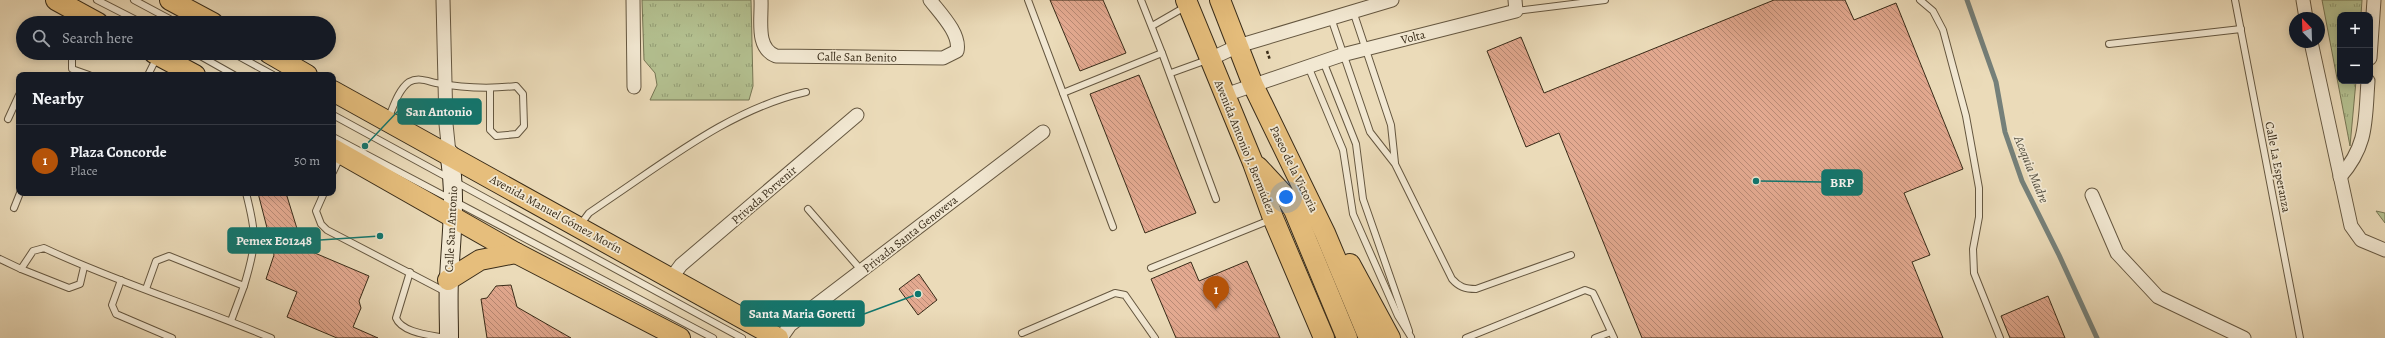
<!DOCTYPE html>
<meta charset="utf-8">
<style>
body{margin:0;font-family:Alegreya,serif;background:#242831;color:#f1f3f6}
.controls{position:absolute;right:12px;top:12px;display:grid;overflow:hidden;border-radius:8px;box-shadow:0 2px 10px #0003}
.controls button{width:36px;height:36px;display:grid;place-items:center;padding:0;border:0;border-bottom:1px solid #363941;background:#171b24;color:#f1f3f6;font:20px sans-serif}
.compass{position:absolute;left:2289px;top:12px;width:36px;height:36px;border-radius:50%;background:#171b24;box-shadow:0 2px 10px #0003;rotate:337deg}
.you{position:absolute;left:1286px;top:197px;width:14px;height:14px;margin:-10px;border:3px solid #fff;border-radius:50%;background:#1a73e8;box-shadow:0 0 0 6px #1a73e833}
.badge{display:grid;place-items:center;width:26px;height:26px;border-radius:50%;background:#b45309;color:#fff;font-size:13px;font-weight:700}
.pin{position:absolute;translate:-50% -33px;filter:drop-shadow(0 1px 2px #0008)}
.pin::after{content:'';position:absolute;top:21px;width:14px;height:12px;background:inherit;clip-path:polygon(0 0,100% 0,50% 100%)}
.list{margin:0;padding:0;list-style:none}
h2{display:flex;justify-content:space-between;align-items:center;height:52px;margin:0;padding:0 16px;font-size:17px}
h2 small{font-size:13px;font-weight:400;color:#9ea1a6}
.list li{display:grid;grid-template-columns:26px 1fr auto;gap:12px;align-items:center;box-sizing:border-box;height:72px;padding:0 16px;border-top:1px solid #363941}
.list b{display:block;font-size:15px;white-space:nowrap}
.list p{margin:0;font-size:13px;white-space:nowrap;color:#9ea1a6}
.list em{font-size:13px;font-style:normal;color:#9ea1a6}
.icon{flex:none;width:22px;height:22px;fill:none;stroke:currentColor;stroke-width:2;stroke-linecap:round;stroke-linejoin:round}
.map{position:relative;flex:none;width:2385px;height:338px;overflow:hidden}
.search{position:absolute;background:#171b24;box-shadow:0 2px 10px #0003;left:16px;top:16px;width:320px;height:44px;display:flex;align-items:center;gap:10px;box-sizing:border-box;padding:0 14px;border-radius:22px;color:#9ea1a6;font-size:15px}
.panel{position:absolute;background:#171b24;box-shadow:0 2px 10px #0003;left:16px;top:72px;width:320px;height:124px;border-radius:8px}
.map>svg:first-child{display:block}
.park{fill:url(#park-tufts);stroke:#767654}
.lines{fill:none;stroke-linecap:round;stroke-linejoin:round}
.stream{stroke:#75807a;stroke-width:5}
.building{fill:url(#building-back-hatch);stroke:#382b18}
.lane-casing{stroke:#655740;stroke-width:8}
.street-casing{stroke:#655740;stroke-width:15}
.secondary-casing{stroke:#382b18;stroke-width:20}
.primary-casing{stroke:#382b18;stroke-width:22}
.path{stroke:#382b18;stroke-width:2.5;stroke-dasharray:3 2;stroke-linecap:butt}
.lane{stroke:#f2e8d2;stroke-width:6}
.street{stroke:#f2e8d2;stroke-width:13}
.secondary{stroke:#f2e8d2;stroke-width:18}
.primary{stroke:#e6be7c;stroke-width:20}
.labels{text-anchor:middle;stroke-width:3.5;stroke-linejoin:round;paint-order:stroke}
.street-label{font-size:12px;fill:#382b18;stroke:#f2e8d2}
.water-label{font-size:13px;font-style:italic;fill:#524e41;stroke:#f2e8d2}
.leader{fill:none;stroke:#0f766e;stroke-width:1.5}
.callout-dot{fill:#0f766e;stroke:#f2e8d2;stroke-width:1.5}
.callout{fill:#0f766e;stroke:#0f766e;stroke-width:1.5}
.callout-label{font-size:13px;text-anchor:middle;font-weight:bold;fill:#fff}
</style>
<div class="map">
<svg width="2385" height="338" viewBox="0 0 2385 338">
<defs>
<pattern id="park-tufts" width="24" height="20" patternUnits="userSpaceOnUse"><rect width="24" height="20" fill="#b4c191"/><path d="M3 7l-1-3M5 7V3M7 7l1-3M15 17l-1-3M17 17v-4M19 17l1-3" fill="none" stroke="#939d75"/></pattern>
<pattern id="building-back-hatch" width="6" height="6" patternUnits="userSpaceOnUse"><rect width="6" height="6" fill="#e3a990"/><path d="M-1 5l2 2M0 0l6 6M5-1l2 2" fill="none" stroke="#b98a75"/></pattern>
</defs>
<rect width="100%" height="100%" fill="#ebdbb9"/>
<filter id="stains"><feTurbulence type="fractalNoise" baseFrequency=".005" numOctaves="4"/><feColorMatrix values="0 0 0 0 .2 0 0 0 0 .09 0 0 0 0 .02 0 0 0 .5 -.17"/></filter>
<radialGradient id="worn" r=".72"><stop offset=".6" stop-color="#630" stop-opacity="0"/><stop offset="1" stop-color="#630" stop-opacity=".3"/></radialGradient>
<g class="park">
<polygon points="642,0 751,0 753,86 749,100 650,100 657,85 655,73 644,60"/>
<polygon points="2322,0 2362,0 2361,15 2340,15 2340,81 2356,81 2350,146"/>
<polygon points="2376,211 2385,213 2385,223"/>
</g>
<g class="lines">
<polyline class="stream" points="1967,0 1996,82 2005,132 2022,181 2059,255 2097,338"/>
</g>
<g class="building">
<polygon points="1050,0 1103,0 1126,53 1080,71"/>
<polygon points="1774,0 1845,0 1854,20 1896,3 1963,169 1904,193 1930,255 1912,262 1943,338 1642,338 1559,133 1526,147 1487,51 1521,37 1544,93"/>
<polygon points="1139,75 1196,213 1145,233 1090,94"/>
<polygon points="258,193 286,193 303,248 369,276 359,301 361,308 353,327 378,338 337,338 287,317 297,292 266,279 274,255"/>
<polygon points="1247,261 1280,338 1176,338 1151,279 1191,262 1199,281"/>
<polygon points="919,274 937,300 918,315 899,289"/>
<polygon points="511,285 517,307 571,338 487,338 481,299 487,298 496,286"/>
<polygon points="2048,296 2065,338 2010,338 2001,316"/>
</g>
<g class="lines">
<g class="lane-casing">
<g id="lane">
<polyline points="97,0 142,23"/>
<polyline points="134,0 177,23"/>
<polyline points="1028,0 1063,93 1162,53 1141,0"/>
<polyline points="1920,0 1933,11 1943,30 1966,116 1979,188 1979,217 1973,249 1974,273 2000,338"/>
<polyline points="2235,0 2300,338"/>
<polyline points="1353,11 1391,125 1395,163"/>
<polyline points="1516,11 1605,0"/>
<path d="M1331,18L1370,132L1395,164L1452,279C1459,287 1465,289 1476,289L1571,255"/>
<polyline points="72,23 75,13"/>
<polyline points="1152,26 1185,7"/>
<polyline points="2109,44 2241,29"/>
<polyline points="72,53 72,69 89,75"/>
<polyline points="195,53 234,75"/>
<polyline points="233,53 273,75"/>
<polyline points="1162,53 1216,199"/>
<polyline points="1323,61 1356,144 1363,199 1409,331"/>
<polyline points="1308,66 1343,150 1353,214 1398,316 1411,337"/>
<polyline points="1171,73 1207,60"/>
<polyline points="148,75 157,57"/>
<polyline points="1063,93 1113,227"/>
<polyline points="333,115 742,338"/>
<polyline points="8,119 19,95"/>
<path d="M388,119C393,108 398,90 409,82C418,77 427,81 436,83C463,88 489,89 516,86L523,94L524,126L517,134L496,136L490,130V89"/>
<polyline points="333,137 713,338"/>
<polyline points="333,172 340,157"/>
<polyline points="324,193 316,211 321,224 327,230 446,292"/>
<polyline points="14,208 20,193"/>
<polyline points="808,209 862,271"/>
<path d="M580,225L589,213L605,202C668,160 731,109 806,92"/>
<path d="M0,259L21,269L33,251L44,248C118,283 196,306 271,338"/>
<polyline points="1151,268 1270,220"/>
<polyline points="21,269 69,288 80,284 84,267"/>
<path d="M410,272L396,318C402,333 431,335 445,338"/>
<polyline points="121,280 112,305 116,314 172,338"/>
<path d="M244,286C257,243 257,236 246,193"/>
<polyline points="146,289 156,261 169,256 244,286 231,321"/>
<polyline points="1022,333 1115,293 1125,295 1155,338"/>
<polyline points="1466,338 1585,290 1593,293 1595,297 1614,338"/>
<polyline points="1595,338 1611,332"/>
</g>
</g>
<g class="street-casing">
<g id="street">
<polyline points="443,0 446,124 449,153"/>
<polyline points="633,0 634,87"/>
<path d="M761,0C762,19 755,48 776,56L943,58L957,51C961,34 940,13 930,0"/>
<polyline points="2303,0 2306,18"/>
<polyline points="2311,42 2351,226 2361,240 2385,250"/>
<polyline points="2370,58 2374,0"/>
<polyline points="1210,59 1238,46 1392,0"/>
<polyline points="1225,95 1342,55 1516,11 1515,0"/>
<path d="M2340,177C2368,145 2365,121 2368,81"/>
<polyline points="2092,195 2117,253 2158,297 2244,338"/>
<polyline points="672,277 681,265 857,115"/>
<polyline points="781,338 790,325 1043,132"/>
</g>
</g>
<g class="secondary-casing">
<path id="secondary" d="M449,338C449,319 448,299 449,279C451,235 457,197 449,153"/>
</g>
<g class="primary-casing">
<g id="primary">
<polyline points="56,0 98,23"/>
<polyline points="170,0 213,23"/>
<polyline points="1186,0 1253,163 1273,218 1324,338"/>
<polyline points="1220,0 1253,85 1325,233 1369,338"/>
<polyline points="154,53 195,75"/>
<polyline points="269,53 307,75"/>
<polyline points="333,91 778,338"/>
<polyline points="333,149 516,253 680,338"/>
<polyline points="1258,167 1285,196 1294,210 1347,338"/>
<polyline points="1350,264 1390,338"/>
<polyline points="448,280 480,260 516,253"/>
</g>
</g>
<polyline class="path" points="1267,51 1270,60"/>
<use href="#lane" class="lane"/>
<use href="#street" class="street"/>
<use href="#secondary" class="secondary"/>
<use href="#primary" class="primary"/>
</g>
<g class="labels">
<g class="street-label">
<text transform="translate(1413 37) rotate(-14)" y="4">Volta</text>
<text transform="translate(857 57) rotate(1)" y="4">Calle San Benito</text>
<text transform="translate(1245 147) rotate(68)" y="4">Avenida Antonio J. Bermúdez</text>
<text transform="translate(2278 167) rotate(79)" y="4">Calle La Esperanza</text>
<text transform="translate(1294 169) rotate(64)" y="4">Paseo de la Victoria</text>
<text transform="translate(764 195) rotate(-41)" y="4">Privada Porvenir</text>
<text transform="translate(556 214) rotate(29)" y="4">Avenida Manuel Gómez Morín</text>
<text transform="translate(451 229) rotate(-87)" y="4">Calle San Antonio</text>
<text transform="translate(910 234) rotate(-38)" y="4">Privada Santa Genoveva</text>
</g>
<g class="water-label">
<text transform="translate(2032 169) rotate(68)" y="5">Acequia Madre</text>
</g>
</g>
<path class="leader" d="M365 146L398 111M1756 181L1822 182M380 236L320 240M918 294L864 314"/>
<g class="callout-dot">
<circle cx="365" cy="146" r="4"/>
<circle cx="1756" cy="181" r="4"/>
<circle cx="380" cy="236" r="4"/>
<circle cx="918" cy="294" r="4"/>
</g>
<g class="callout">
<rect x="398" y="99" width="83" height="25" rx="4"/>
<rect x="1822" y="170" width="40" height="25" rx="4"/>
<rect x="228" y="228" width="92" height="25" rx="4"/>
<rect x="741" y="301" width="123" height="25" rx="4"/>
</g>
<g class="callout-label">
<text x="439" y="116">San Antonio</text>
<text x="1842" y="187">BRP</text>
<text x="274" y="245">Pemex E01248</text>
<text x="802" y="318">Santa Maria Goretti</text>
</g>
<rect width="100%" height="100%" filter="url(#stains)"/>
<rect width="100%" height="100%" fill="url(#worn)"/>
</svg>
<div class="controls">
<button>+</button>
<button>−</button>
</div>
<svg class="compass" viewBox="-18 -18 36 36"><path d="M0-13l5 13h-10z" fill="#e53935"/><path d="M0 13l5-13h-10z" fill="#9ea1a6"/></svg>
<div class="you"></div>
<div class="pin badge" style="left:1216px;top:309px">1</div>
<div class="search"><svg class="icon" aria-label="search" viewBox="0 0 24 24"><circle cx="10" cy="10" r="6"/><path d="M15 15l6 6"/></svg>Search here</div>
<section class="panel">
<h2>Nearby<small></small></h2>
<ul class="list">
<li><span class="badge">1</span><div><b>Plaza Concorde</b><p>Place</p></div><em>50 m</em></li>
</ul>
</section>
</div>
